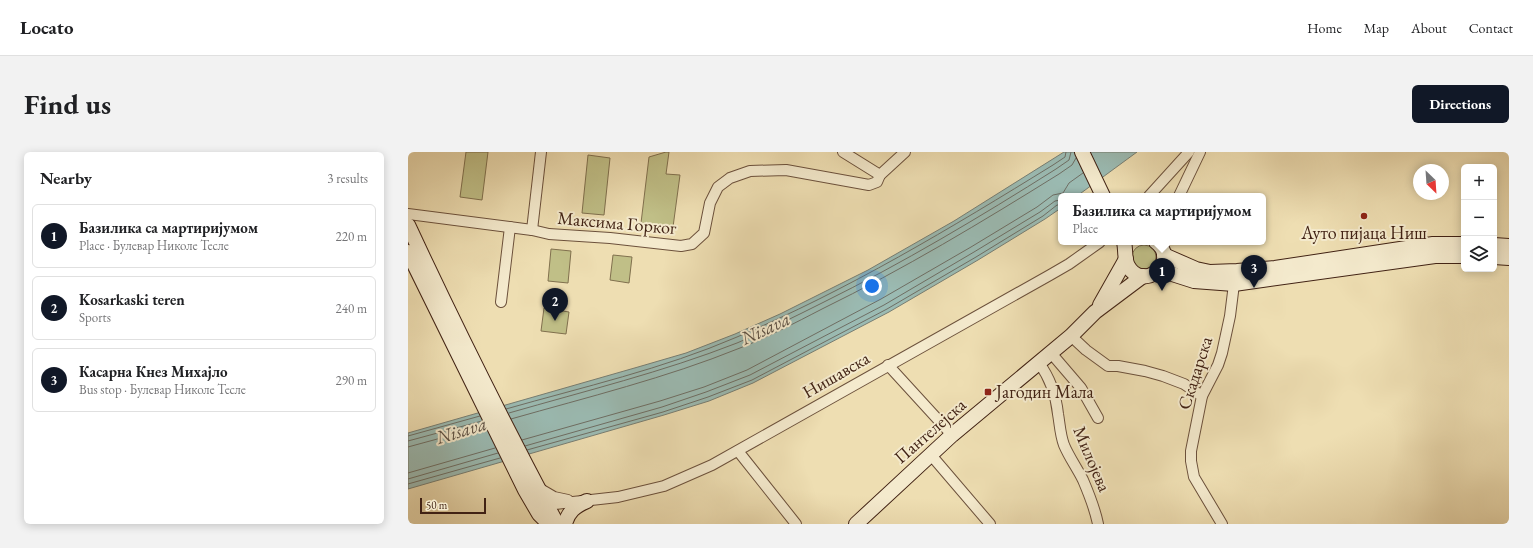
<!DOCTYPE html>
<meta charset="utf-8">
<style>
body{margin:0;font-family:"EB Garamond",serif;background:#f2f2f2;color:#202124}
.controls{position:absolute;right:12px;top:12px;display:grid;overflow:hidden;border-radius:6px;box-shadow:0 2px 10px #0003}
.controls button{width:36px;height:36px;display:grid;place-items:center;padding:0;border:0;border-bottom:1px solid #e0e0e0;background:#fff;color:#202124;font:20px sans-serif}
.compass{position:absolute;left:1005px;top:12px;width:36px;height:36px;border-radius:50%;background:#fff;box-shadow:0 2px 10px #0003;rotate:155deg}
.scale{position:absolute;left:12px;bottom:10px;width:66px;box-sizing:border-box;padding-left:4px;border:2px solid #412214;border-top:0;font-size:11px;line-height:14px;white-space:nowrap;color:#412214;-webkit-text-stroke:3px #f4eacd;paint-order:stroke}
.you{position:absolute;left:464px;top:134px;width:14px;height:14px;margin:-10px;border:3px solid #fff;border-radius:50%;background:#1a73e8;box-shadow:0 0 0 6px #1a73e833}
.badge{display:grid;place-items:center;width:26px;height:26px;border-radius:50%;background:#111827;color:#fff;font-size:13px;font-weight:700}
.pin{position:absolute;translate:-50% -33px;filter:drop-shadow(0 1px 2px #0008)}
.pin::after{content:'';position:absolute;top:21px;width:14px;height:12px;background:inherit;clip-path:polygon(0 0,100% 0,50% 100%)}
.popup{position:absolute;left:650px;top:41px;width:208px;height:52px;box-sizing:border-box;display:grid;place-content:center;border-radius:6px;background:#fff;filter:drop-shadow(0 1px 3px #0005);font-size:13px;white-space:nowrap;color:#757577}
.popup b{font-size:15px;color:#202124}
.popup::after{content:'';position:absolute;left:50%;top:100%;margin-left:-8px;border:8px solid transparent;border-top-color:#fff}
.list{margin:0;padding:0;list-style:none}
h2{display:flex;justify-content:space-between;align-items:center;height:52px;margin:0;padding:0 16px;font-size:17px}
h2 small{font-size:13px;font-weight:400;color:#757577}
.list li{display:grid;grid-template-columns:26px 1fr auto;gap:12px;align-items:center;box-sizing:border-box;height:64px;margin:0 8px 8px;padding:0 8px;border:1px solid #e0e0e0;border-radius:6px}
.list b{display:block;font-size:15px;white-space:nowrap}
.list p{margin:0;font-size:13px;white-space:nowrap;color:#757577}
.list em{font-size:13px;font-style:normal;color:#757577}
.icon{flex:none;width:22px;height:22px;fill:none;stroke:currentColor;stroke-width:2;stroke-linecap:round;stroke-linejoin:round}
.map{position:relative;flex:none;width:1101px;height:372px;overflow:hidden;border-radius:6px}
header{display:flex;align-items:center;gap:24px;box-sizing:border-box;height:56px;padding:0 20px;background:#fff;border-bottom:1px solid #e0e0e0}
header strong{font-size:19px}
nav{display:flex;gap:22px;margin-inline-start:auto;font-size:14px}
.intro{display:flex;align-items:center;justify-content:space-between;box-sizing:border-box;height:96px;padding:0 24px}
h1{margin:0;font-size:28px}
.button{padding:10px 18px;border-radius:6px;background:#111827;color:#fff;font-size:14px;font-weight:700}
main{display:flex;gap:24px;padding:0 24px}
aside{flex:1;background:#fff;border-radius:6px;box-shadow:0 2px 10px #0003}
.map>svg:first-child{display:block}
.green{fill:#c0bf87;stroke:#80704e}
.water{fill:#9bbbb3;stroke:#777e73}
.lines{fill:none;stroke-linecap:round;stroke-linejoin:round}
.shore{stroke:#6e6e64;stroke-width:1}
.street-casing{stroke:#6c513c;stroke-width:12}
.secondary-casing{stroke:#412214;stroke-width:16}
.street{stroke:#f4eacd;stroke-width:10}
.secondary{stroke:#f4eacd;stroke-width:14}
.poi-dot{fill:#8f2418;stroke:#f4eacd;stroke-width:1.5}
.labels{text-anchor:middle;stroke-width:4;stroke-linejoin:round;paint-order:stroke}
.street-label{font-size:18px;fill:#412214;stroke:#f4eacd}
.poi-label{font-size:18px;fill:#412214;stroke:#f4eacd}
.water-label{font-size:19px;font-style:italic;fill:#5c5044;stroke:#f4eacd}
</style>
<header>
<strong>Locato</strong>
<nav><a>Home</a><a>Map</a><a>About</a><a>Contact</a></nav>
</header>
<div class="intro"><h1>Find us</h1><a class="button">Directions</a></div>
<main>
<aside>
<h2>Nearby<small>3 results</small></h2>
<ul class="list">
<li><span class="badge">1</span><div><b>Базилика са мартиријумом</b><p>Place · Булевар Николе Тесле</p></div><em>220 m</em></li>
<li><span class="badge">2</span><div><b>Kosarkaski teren</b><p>Sports</p></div><em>240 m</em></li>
<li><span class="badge">3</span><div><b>Касарна Кнез Михајло</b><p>Bus stop · Булевар Николе Тесле</p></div><em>290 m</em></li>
</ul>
</aside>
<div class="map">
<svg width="1101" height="372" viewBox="0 0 1101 372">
<rect width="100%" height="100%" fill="#eedeb2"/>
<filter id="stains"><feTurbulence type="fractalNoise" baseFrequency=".005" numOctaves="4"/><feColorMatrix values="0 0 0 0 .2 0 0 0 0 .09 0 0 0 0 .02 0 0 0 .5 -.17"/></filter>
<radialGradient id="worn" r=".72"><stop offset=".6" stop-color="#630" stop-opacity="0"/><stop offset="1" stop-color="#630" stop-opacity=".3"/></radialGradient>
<g class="green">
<polygon points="58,0 80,0 74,48 52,45"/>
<polygon points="258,0 261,0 258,22 272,23 265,75 233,71 241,5"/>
<polygon points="180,3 202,6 196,63 174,61"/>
<circle cx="736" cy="105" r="12"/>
<polygon points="143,97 163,99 160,131 140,129"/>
<polygon points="205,103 224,105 221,131 202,128"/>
<polygon points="136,156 161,160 158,182 133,179"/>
</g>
<polygon class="water" points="656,0 729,0 669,44 653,44 653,56 637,67 570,108 481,160 345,231 301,249 256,263 0,337 0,281 230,215 278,201 327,182 372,162 460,118 546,69"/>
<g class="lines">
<g class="shore">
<path d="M98,257C175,235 255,217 329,185C440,138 543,76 645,13L657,5L658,0"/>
<path d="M101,261C177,239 255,220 329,191C358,179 386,165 414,151C495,111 572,65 648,17L661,8L663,0"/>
<path d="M103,267C180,245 258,226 332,196C360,185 387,171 414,157C496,117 574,70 651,22L664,13L668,6"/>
<polyline points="0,284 72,264"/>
<polyline points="114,288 252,249 296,235 339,218 473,147 563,95 629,55 645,43 655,41 661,31 675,21"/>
<polyline points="0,289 74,269"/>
<polyline points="117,294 254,255 298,240 342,223 476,153 566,100 632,60 647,49 653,48"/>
<polyline points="0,295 77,274"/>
<polyline points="119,298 255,260 300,245 344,228 479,157 568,105 635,64 649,53 653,53"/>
<polyline points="0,321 87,296"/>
<polyline points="0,327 90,301"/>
<polyline points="0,332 92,306"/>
</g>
<g class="street-casing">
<g id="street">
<polyline points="435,0 472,23"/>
<polyline points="741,44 781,0"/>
<polyline points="771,44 792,0"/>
<polyline points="0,62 124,78 141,82 202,86 273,94 284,92 296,81 302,51 310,35 322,26 342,19 378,18 461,33 469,30 472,23 497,0"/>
<polyline points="124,78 133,0"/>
<polyline points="93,150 102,75"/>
<polyline points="663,184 678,198 700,214 710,214 737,219 755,224 776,232 794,244"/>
<polyline points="643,201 673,236 690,266"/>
<path d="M631,211C642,226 648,243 650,262C652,273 652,282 656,293C661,305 669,316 675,328C681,342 687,357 690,372"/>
<polyline points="480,213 544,283"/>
<polyline points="330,299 388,372"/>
<polyline points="523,303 582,372"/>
<polyline points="129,335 146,345 160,348"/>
<polyline points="134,350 147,352 210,345 256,334 304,313 642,123 661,112 692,90"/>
<polyline points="814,372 786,325 783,309 783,299 794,244 810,213 814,201 822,164 826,132"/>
</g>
</g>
<g class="secondary-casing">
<g id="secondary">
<polyline points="674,0 695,44"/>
<path d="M0,73C47,174 97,274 149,372"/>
<path d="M716,90C718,98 716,107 720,114C735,141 773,109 748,90"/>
<polyline points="1086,93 1101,94"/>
<polyline points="0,100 117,338 131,362 141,372"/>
<polyline points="756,103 788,117 802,120 829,119 867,116 1025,92 1056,92"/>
<polyline points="1086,105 1101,106"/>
<polyline points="748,121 761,121 786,129 826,132 1027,104 1056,104"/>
<polyline points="692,153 718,107"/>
<path d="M157,372C160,360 167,354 179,349"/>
<polyline points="448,372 544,283 663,184 687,160 735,124"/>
</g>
</g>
<use href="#street" class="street"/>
<use href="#secondary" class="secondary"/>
</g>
<g class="poi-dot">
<circle cx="956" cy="64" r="4"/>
<rect x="576" y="236" width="8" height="8" rx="2"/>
</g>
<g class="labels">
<g class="street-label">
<text transform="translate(209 71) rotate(5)" y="6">Максима Горког</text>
<text transform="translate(787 221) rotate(-72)" y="6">Скадарска</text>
<text transform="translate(428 223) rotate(-30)" y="6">Нишавска</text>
<text transform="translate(522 279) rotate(-41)" y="6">Пантелејска</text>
<text transform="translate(684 307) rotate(67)" y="6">Милојева</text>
</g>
<g class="poi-label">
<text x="956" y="87">Ауто пијаца Ниш</text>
<text x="588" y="246" text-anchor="start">Јагодин Мала</text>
</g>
<g class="water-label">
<text transform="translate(357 176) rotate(-25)" y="7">Nisava</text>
<text transform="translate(53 278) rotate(-17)" y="7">Nisava</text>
</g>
</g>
<rect width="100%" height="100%" filter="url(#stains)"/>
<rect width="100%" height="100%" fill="url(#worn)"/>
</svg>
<div class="controls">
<button>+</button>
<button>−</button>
<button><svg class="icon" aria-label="layers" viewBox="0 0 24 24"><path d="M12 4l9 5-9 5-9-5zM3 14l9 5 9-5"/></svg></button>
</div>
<svg class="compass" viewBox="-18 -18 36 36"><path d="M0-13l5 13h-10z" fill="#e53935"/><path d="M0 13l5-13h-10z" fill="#757577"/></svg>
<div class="scale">50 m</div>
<div class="you"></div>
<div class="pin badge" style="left:754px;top:139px">1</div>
<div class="popup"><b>Базилика са мартиријумом</b>Place</div>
<div class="pin badge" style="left:147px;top:169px">2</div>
<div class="pin badge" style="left:846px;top:136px">3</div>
</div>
</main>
